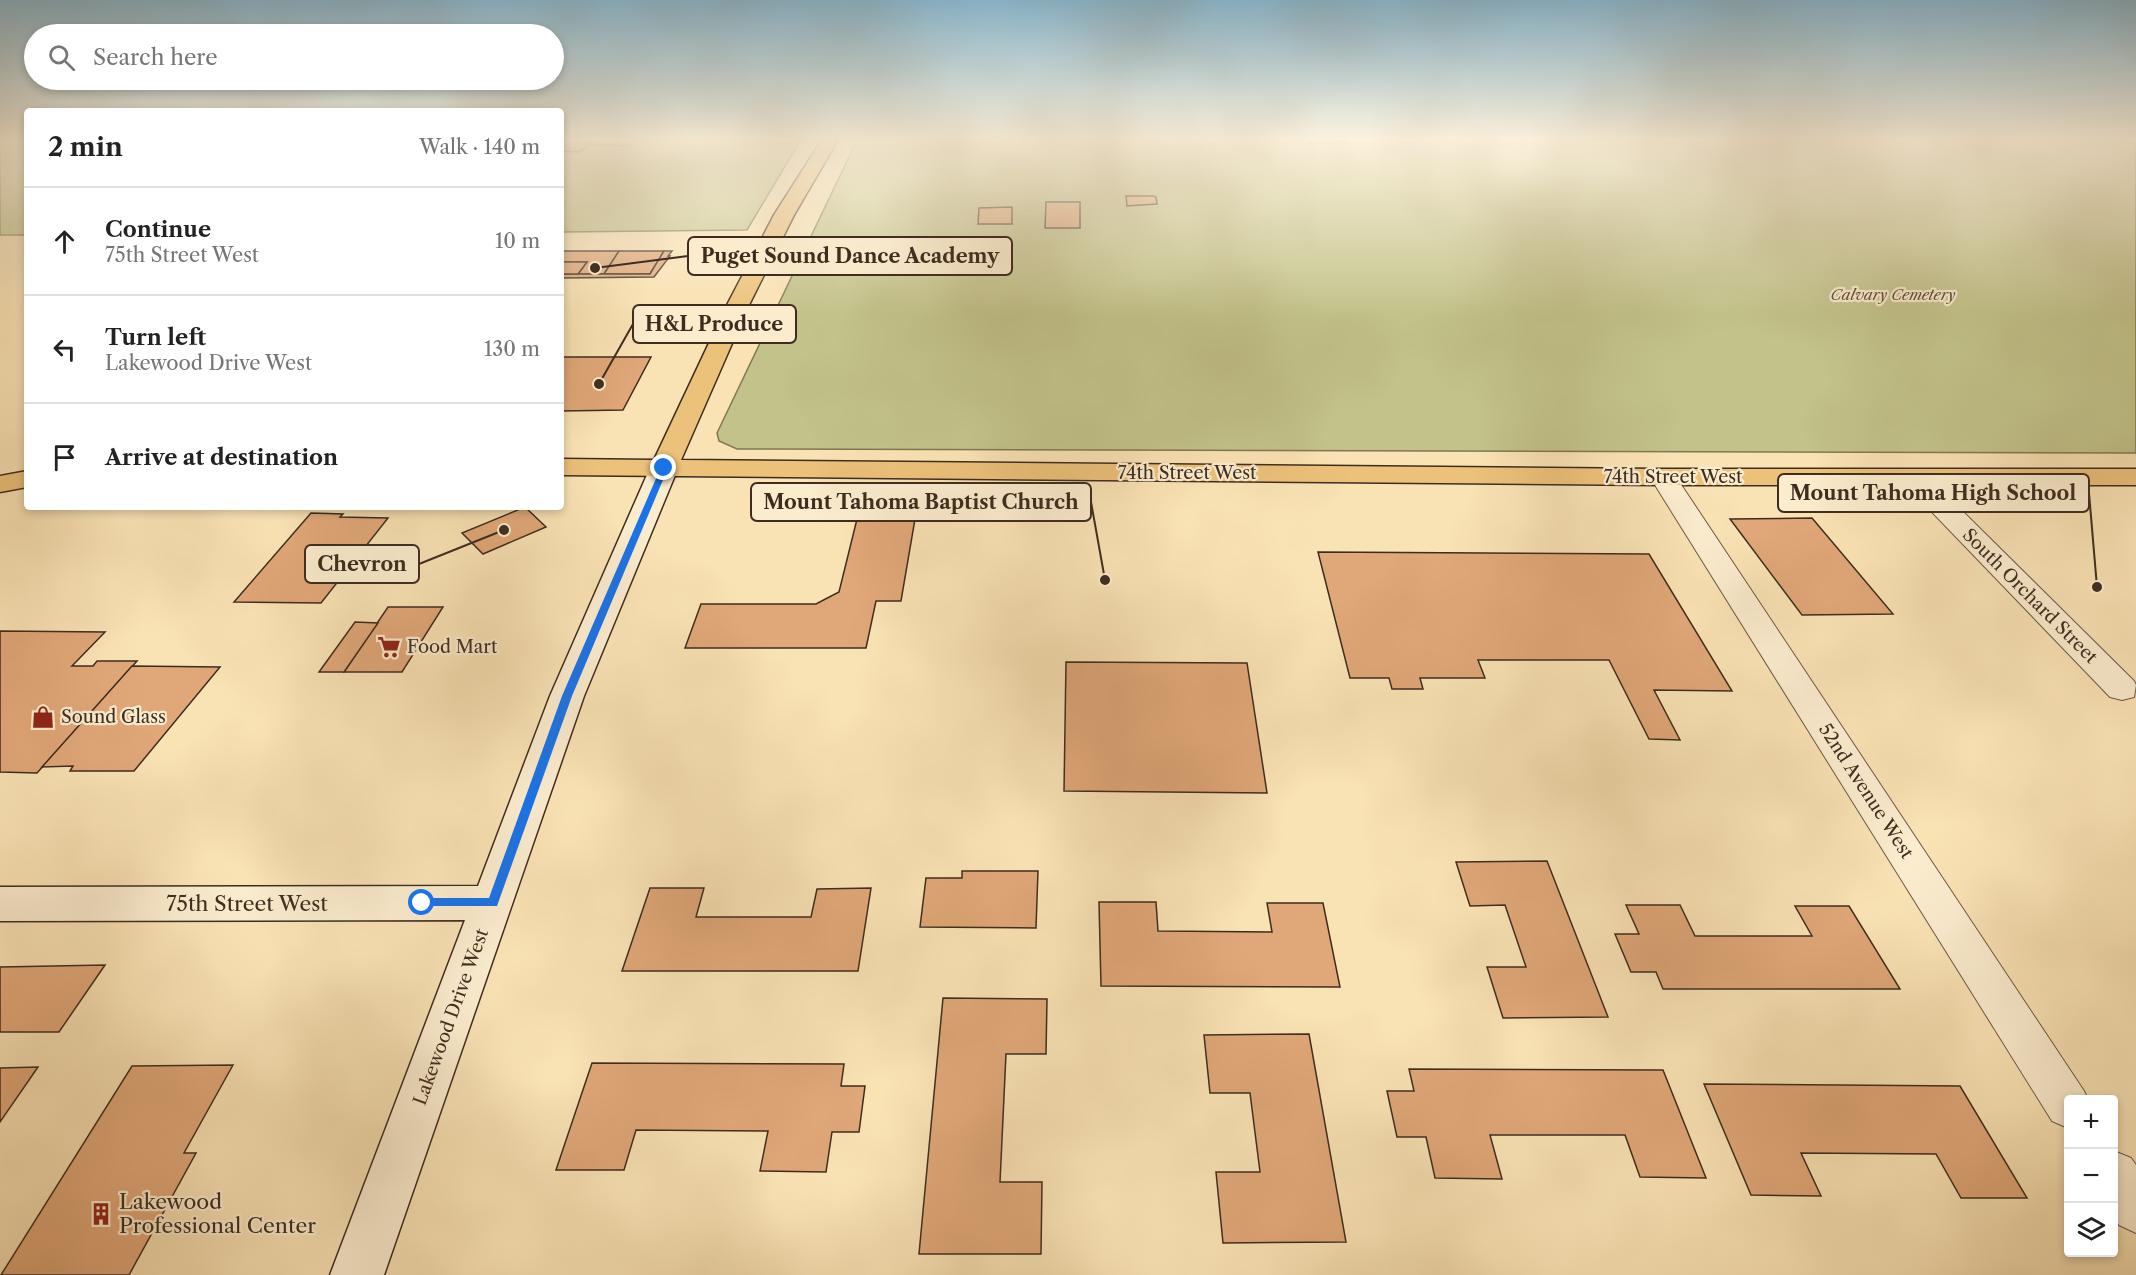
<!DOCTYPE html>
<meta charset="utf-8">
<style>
body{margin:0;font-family:"Libre Caslon Text",serif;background:#f6f6f6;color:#222}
.controls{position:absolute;right:18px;bottom:18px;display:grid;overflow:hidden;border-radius:6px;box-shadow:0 3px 9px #0003}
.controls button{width:54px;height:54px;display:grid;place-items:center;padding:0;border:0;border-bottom:2px solid #e0e0e0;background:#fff;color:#222;font:30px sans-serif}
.stop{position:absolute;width:18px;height:18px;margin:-14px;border:4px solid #1a73e8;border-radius:50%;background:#fff}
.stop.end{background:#1a73e8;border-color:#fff;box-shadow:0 2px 6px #0008}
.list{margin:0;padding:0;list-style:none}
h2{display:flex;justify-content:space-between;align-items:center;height:78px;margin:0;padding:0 24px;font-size:26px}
h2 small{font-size:20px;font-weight:400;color:#767676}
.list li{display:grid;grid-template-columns:39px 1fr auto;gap:18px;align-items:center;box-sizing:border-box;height:108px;padding:0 24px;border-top:2px solid #e0e0e0}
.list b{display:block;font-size:22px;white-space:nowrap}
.list p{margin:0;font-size:20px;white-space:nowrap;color:#767676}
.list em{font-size:20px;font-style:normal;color:#767676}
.icon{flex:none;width:33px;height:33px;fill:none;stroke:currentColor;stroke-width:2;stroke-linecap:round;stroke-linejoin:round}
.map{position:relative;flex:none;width:2136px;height:1275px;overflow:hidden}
.search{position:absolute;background:#fff;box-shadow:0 3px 9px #0003;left:24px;top:24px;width:540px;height:66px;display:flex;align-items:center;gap:15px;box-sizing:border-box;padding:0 21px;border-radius:33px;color:#767676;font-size:22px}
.panel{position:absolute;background:#fff;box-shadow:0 3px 9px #0003;left:24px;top:108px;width:540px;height:402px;border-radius:6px}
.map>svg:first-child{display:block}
.green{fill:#c2c28a;stroke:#807854;stroke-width:1.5}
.building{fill:#e0a778;stroke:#3e2d1f;stroke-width:1.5}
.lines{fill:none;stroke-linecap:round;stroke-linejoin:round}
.street-casing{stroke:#6d5a44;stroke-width:2}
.secondary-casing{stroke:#3e2d1f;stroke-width:3}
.primary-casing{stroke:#3e2d1f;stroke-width:3}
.street{fill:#fbecce;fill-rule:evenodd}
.secondary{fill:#fbecce;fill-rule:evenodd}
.primary{fill:#ecc17a;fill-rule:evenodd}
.route{fill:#1a73e8}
.labels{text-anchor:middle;stroke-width:4.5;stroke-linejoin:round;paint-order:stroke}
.far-park-label{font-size:15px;font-style:italic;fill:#5f523a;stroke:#fbecce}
.street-label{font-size:18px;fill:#3e2d1f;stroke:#fbecce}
.poi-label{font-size:18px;fill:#3e2d1f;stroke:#fbecce;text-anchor:start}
.near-street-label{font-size:21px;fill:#3e2d1f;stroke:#fbecce}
.near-poi-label{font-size:21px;fill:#3e2d1f;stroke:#fbecce;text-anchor:start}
.leader{fill:none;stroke:#3e2d1f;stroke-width:2}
.callout-dot{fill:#3e2d1f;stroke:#fbecce;stroke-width:2}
.callout{fill:#fbecce;stroke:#3e2d1f;stroke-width:2}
.callout-label{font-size:20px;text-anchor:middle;font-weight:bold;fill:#3e2d1f}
</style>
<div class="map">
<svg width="2136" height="1275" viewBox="0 0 2136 1275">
<rect width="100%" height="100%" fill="#f9e2b4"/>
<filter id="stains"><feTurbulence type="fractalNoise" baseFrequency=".00333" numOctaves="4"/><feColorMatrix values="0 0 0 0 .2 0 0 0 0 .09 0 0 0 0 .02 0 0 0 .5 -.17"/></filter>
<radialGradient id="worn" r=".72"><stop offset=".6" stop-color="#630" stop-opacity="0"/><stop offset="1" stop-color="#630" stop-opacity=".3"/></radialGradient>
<g class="green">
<rect x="0" y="138" width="27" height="97"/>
<polygon points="561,138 802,138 747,230 561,232"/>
<polygon points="858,138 2136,138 2136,453 737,449 719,441 717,433"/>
</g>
<g class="building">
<polygon points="561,138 637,138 627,146 591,144 579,152 561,151"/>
<polygon points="1307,138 1344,138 1347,142 1310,143"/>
<polygon points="1126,196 1153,196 1156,197 1157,204 1127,206"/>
<polygon points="1046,202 1080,202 1080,228 1045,228"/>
<polygon points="1012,207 1012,224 978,224 979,208"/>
<polygon points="561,251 619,251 604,274 578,274 587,262 561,262"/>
<polygon points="619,251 664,251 650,274 604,274"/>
<polygon points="664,251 672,251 668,256 670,256 654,277 561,278 563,274 650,274"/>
<polygon points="561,262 587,262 578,274 563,274"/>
<polygon points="561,357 651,357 623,410 561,411"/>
<polygon points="525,507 546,527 483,554 462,533"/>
<polygon points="311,513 343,514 340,517 388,518 321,603 234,602"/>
<polygon points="1812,518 1893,614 1802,615 1730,519"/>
<polygon points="857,519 915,519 901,601 876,601 866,648 685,648 701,604 816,604 839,592"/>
<polygon points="1318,552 1649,554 1732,691 1654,690 1680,740 1649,739 1609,660 1478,660 1485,678 1420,678 1423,689 1392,689 1389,678 1350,678"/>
<polygon points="388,607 443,607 402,672 344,672"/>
<polygon points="355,622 378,623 344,672 319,672"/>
<polygon points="0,631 105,632 72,666 93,666 97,661 137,661 37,773 0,772"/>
<polygon points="1066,662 1247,663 1267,793 1064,791"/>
<polygon points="132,666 220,667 134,771 70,771 73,766 42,767"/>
<polygon points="1547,861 1608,1017 1503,1018 1487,967 1526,967 1505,905 1470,906 1456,862"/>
<polygon points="962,871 1038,871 1036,928 920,927 926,878 962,878"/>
<polygon points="650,888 704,888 696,917 811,917 817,889 871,888 858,971 622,971"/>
<polygon points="1099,902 1156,902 1158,931 1272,932 1267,903 1323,903 1340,987 1101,986"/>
<polygon points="1626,905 1680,905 1695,936 1812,936 1795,906 1849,906 1900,989 1663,989 1656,972 1631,972 1615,934 1639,934"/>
<polygon points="105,965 59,1032 0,1032 0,967"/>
<polygon points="943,998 1047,999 1046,1054 1006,1054 1000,1182 1042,1182 1041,1254 919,1254"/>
<polygon points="1309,1034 1346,1242 1223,1243 1216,1172 1260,1172 1250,1093 1210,1093 1204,1035"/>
<polygon points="592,1063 844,1064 841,1086 865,1086 859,1132 832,1132 826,1172 760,1171 768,1131 636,1130 624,1170 556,1170"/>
<polygon points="233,1065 184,1153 196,1153 129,1275 1,1275 132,1066"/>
<polygon points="38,1067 0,1122 0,1068"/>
<polygon points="1409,1069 1663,1070 1706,1178 1640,1177 1625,1135 1490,1135 1502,1179 1435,1178 1426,1137 1397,1137 1387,1091 1414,1091"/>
<polygon points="1704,1084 1960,1086 2027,1198 1961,1198 1936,1154 1801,1153 1821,1196 1751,1195"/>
</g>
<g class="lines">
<g class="street-casing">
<g id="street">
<polygon points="1663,469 1672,471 1676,477 2084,1091 2088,1100 2068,1100 2068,1128 2052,1121 1650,477 1654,471"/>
<polygon points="1913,469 1922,471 2134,681 2136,685 2134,697 2122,700 2110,697 1904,483 1900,477 1904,471"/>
<polygon points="2114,1151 2131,1158 2136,1165 2136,1233 2119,1225 2114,1217"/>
</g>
</g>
<g class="secondary-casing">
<polygon id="secondary" points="664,460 674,462 678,468 584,696 384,1275 330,1275 465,920 0,921 0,887 478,886 550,696 650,468 654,462"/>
</g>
<g class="primary-casing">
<g id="primary">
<polygon points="823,138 839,138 794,215 748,307 681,460 1656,469 2136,469 2136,485 1656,485 561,475 561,459 654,460 726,307 774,215"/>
<polygon points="27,471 27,487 0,492 0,476"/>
</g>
</g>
<use href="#street" class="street"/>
<use href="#secondary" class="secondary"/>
<use href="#primary" class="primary"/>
</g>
<linearGradient id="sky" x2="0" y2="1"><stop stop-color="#8ab8d0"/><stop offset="0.44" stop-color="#fcf2dd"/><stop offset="1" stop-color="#fcf2dd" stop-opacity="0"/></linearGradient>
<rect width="2136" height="316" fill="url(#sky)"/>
<polygon class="route" points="661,467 668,468 572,696 497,906 418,906 416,903 422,898 489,898 562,696"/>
<defs>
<g id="supermarket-bare" transform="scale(1.8)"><path d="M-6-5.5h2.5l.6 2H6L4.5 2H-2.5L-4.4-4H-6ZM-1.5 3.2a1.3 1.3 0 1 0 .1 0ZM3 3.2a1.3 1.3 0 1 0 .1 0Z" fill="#8f2418" stroke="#fbecce" stroke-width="2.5" paint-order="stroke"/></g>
<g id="shop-bare" transform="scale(1.8)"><path d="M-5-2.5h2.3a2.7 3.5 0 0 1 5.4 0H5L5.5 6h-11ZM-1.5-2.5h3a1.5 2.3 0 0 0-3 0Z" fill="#8f2418" stroke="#fbecce" stroke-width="2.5" paint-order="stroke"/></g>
<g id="building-bare" transform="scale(1.8)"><path d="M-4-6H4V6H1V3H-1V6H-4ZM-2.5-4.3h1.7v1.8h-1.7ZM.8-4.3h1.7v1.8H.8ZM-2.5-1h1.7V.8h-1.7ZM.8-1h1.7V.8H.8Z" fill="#8f2418" stroke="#fbecce" stroke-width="2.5" paint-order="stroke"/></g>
</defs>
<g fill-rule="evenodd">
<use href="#supermarket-bare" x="389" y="647"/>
<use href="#shop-bare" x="43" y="717"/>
<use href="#building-bare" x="101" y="1214"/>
</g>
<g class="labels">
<g class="far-park-label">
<text x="1893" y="300">Calvary Cemetery</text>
</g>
<g class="street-label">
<text x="1187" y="479">74th Street West</text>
<text x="1673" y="483">74th Street West</text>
<text transform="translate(2030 596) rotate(45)" y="6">South Orchard Street</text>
<text transform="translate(1866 791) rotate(57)" y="6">52nd Avenue West</text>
<text transform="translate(451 1017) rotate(-70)" y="6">Lakewood Drive West</text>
</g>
<g class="poi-label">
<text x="407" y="653">Food Mart</text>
<text x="61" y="723">Sound Glass</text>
</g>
<g class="near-street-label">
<text x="247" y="911">75th Street West</text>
</g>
<g class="near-poi-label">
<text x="119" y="1209">Lakewood<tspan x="119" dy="24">Professional Center</tspan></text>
</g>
</g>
<path class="leader" d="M595 268L688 256M599 384L633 324M2097 587L2089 493M1105 580L1091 502M504 530L419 564"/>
<g class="callout-dot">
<circle cx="595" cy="268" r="6"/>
<circle cx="599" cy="384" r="6"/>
<circle cx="2097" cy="587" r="6"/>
<circle cx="1105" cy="580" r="6"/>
<circle cx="504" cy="530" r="6"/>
</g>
<g class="callout">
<rect x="688" y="237" width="324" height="38" rx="6"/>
<rect x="633" y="305" width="163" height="38" rx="6"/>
<rect x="1778" y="474" width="311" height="38" rx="6"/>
<rect x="751" y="483" width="340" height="38" rx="6"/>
<rect x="305" y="545" width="114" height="38" rx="6"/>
</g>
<g class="callout-label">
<text x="850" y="263">Puget Sound Dance Academy</text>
<text x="714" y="331">H&amp;L Produce</text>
<text x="1933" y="500">Mount Tahoma High School</text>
<text x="921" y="509">Mount Tahoma Baptist Church</text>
<text x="362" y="571">Chevron</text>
</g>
<rect width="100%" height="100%" filter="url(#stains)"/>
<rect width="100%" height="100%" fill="url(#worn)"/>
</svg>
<div class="controls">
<button>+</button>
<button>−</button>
<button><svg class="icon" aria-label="layers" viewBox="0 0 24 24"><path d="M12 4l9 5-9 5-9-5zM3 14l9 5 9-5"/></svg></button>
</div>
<div class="stop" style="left:422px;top:903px"></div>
<div class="stop end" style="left:664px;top:468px"></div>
<div class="search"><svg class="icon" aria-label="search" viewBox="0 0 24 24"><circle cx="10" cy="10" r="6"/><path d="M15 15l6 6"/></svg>Search here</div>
<section class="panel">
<h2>2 min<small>Walk · 140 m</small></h2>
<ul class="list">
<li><svg class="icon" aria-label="ahead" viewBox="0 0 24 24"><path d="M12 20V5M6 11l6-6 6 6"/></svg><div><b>Continue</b><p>75th Street West</p></div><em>10 m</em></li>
<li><svg class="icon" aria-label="left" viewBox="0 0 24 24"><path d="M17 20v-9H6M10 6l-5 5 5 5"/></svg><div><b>Turn left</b><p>Lakewood Drive West</p></div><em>130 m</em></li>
<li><svg class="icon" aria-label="arrive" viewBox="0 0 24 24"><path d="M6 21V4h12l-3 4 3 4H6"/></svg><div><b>Arrive at destination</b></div></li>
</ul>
</section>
</div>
